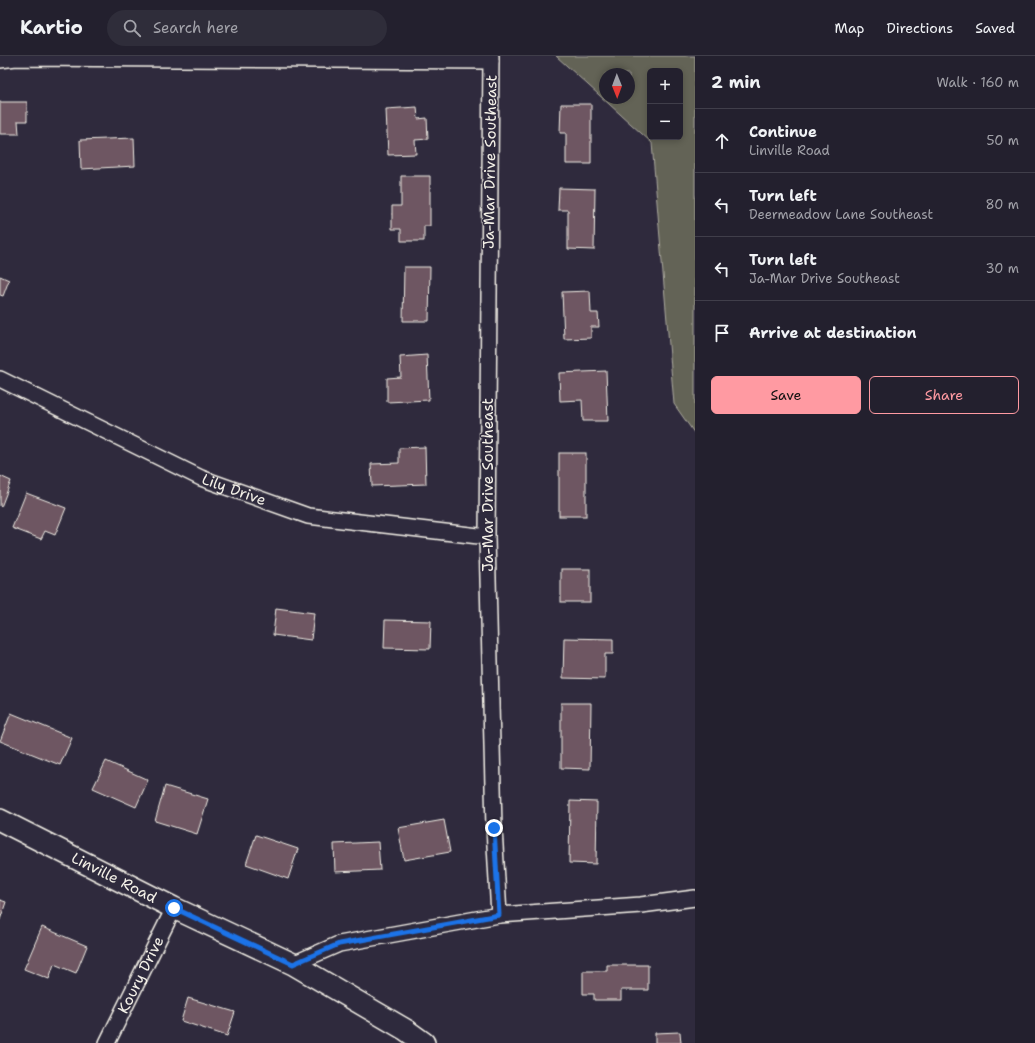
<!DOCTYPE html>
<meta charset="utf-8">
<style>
body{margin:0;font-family:"Shantell Sans",sans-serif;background:#2f2d3a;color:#f1f3f6}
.controls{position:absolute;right:12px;top:12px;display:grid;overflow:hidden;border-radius:6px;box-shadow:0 2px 6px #0003}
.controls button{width:36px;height:36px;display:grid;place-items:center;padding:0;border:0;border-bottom:1px solid #403e4a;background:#23202e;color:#f1f3f6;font:20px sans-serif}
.compass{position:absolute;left:599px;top:12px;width:36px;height:36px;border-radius:50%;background:#23202e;box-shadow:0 2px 6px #0003;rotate:179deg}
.stop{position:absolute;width:12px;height:12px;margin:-9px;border:3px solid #1a73e8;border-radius:50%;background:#fff}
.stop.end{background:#1a73e8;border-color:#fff;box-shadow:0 1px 4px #0008}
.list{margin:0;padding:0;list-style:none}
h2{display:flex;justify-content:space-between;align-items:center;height:52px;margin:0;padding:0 16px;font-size:17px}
h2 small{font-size:13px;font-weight:400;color:#a3a3aa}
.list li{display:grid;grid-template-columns:26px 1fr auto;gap:12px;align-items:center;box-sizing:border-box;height:64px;padding:0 16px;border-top:1px solid #403e4a}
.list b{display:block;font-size:15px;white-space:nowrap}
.list p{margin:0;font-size:13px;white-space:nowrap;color:#a3a3aa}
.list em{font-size:13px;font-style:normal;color:#a3a3aa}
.actions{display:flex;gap:8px;padding:12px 16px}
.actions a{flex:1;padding:9px 0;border:1px solid #ff9aa2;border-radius:6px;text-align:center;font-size:14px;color:#ff9aa2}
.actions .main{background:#ff9aa2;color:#111}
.icon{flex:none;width:22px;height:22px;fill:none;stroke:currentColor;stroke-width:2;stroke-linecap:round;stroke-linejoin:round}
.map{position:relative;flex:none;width:695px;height:987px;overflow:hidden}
header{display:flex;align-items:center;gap:24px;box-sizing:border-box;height:56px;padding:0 20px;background:#23202e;border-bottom:1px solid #403e4a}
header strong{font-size:19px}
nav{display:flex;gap:22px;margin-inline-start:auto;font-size:14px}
.search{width:280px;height:36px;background:#2f2d3a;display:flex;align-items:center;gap:10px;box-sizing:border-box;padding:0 14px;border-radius:22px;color:#a3a3aa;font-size:15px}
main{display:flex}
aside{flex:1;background:#23202e}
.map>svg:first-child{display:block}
.green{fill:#646456;stroke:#acaa9f;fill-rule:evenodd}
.building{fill:#6e5662;stroke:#f4f1e8}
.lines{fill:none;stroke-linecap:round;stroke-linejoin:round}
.minor-casing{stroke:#f4f1e8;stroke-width:18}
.secondary-casing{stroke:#f4f1e8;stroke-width:24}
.minor{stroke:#2f2a3d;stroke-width:15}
.secondary{stroke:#2f2a3d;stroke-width:21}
.route{stroke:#1a73e8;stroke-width:5}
.labels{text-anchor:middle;stroke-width:3;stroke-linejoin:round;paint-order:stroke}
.street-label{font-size:15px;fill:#f4f1e8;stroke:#2f2a3d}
</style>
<header>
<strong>Kartio</strong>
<div class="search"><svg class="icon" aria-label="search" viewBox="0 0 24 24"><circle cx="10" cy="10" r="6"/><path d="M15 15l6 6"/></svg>Search here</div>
<nav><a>Map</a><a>Directions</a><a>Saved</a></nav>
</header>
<main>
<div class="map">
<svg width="695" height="987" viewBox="0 0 695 987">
<rect width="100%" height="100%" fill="#2f2a3d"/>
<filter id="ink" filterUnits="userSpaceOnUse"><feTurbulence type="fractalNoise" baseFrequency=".025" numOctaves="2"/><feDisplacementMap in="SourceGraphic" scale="8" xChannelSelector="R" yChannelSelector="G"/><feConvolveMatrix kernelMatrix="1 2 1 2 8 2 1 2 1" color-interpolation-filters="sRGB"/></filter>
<g filter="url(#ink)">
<path class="green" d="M556,0H695V378L674,348L652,87ZM650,15H680V81H650ZM605,18H629V42H605Z"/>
<g class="building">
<polygon points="0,46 27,46 27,65 18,65 19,78 0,78"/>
<polygon points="561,48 591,48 591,108 566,108 566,77 560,77"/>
<polygon points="417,51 418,63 427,62 428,83 415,84 416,98 388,99 386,53"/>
<polygon points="134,82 135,110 81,113 80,84"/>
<polygon points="401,120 430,120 430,170 424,170 424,185 401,185 401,173 392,173 392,150 401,150"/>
<polygon points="559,132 595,133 594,194 568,193 568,154 558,154"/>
<polygon points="404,211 430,211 429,265 403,265"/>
<polygon points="0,220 9,224 3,240 0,239"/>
<polygon points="590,235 591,257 598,257 599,271 591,271 591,282 564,283 562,236"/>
<polygon points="427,299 429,344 387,346 387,322 401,321 400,301"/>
<polygon points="606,315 608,365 583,365 582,344 560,345 559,317"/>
<polygon points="425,391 426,428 372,430 371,408 399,407 399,392"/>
<rect x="559" y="397" width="27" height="63"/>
<polygon points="0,420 11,425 1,451 0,450"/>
<polygon points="26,437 66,452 55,479 45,475 41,483 12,472"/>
<rect x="561" y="513" width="29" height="33"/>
<polygon points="276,552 314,557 311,584 273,579"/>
<polygon points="385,564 431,565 430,593 384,592"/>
<polygon points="564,582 613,583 613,598 605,598 605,623 563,622"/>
<polygon points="561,647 591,647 590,713 561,712"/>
<polygon points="11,657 72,682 60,709 0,685"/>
<polygon points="106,705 148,724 136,751 93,732"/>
<polygon points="165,730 208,743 197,778 155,765"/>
<polygon points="570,745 597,746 596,808 569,807"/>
<polygon points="444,764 450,796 404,804 398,772"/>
<polygon points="256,779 298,793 288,823 246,808"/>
<polygon points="378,786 380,814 335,816 334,788"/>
<polygon points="0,844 6,846 0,864"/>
<polygon points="42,871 87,890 76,917 54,908 49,923 24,913"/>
<polygon points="607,909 648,909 648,934 621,934 621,944 594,944 594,938 583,938 583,915 607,915"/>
<polygon points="188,942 235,956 227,980 181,965"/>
<polygon points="680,976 681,987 655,987 655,977"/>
</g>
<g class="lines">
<g class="minor-casing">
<g id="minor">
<polyline points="491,0 487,481 494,772 499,859"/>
<polyline points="0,4 16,2 491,5"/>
<path id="s1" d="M0,323L201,422L308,460L487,481"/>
<polyline points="293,908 339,888 499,859 641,849 695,842"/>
<path id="s2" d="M107,987L174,852"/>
</g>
</g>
<g class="secondary-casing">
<g id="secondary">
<path id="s3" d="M0,764L174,852L293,908L406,974L424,987"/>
</g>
</g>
<use href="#minor" class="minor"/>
<use href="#secondary" class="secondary"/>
</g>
</g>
<g class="lines" filter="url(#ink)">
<polyline class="route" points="174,852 293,908 339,888 499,859 494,772"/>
</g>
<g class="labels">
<g class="street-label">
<text transform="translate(490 106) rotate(-89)" y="5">Ja-Mar Drive Southeast</text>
<text transform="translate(488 429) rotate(-90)" y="5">Ja-Mar Drive Southeast</text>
<text dy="5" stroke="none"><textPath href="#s1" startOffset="259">Lily Drive</textPath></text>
<text dy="5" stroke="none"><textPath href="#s3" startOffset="128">Linville Road</textPath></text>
<text dy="5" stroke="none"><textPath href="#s2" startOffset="76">Koury Drive</textPath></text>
</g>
</g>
</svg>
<div class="controls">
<button>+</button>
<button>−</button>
</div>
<svg class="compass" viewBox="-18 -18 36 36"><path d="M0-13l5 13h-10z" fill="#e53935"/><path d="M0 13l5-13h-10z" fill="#a3a3aa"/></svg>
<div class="stop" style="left:174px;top:852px"></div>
<div class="stop end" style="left:494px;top:772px"></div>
</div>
<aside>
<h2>2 min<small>Walk · 160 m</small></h2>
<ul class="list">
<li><svg class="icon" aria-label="ahead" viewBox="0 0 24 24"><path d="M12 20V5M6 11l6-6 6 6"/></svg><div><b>Continue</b><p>Linville Road</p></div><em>50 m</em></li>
<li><svg class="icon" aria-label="left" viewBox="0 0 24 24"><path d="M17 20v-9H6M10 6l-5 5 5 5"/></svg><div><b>Turn left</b><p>Deermeadow Lane Southeast</p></div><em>80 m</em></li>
<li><svg class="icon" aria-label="left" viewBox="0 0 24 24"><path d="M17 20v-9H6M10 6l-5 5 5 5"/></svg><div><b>Turn left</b><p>Ja-Mar Drive Southeast</p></div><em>30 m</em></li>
<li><svg class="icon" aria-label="arrive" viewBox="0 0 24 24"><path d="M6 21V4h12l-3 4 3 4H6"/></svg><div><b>Arrive at destination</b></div></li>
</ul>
<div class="actions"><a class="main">Save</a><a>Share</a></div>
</aside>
</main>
